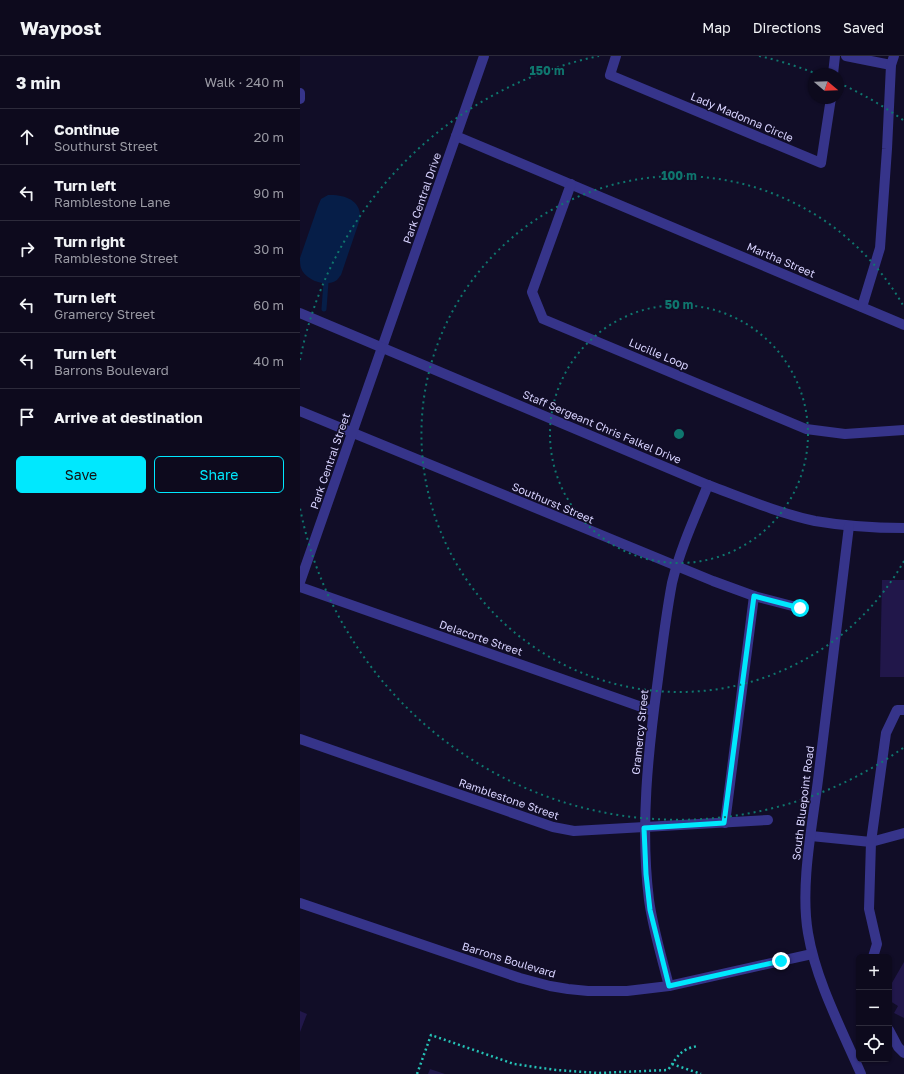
<!DOCTYPE html>
<meta charset="utf-8">
<style>
body{margin:0;font-family:"Golos Text",sans-serif;background:#1b182a;color:#f1f3f6}
.controls{position:absolute;right:12px;bottom:12px;display:grid;overflow:hidden;border-radius:6px;box-shadow:0 1px 3px #0004}
.controls button{width:36px;height:36px;display:grid;place-items:center;padding:0;border:0;border-bottom:1px solid #2d2b3b;background:#0d0a1d;color:#f1f3f6;font:20px sans-serif}
.compass{position:absolute;left:508px;top:12px;width:36px;height:36px;border-radius:50%;background:#0d0a1d;box-shadow:0 1px 3px #0004;rotate:109deg}
.stop{position:absolute;width:12px;height:12px;margin:-9px;border:3px solid #00e8fe;border-radius:50%;background:#fff}
.stop.end{background:#00e8fe;border-color:#fff;box-shadow:0 1px 4px #0008}
.list{margin:0;padding:0;list-style:none}
h2{display:flex;justify-content:space-between;align-items:center;height:52px;margin:0;padding:0 16px;font-size:17px}
h2 small{font-size:13px;font-weight:400;color:#9a9aa4}
.list li{display:grid;grid-template-columns:26px 1fr auto;gap:12px;align-items:center;box-sizing:border-box;height:56px;padding:0 16px;border-top:1px solid #2d2b3b}
.list b{display:block;font-size:15px;white-space:nowrap}
.list p{margin:0;font-size:13px;white-space:nowrap;color:#9a9aa4}
.list em{font-size:13px;font-style:normal;color:#9a9aa4}
.actions{display:flex;gap:8px;padding:12px 16px}
.actions a{flex:1;padding:9px 0;border:1px solid #00e8fe;border-radius:6px;text-align:center;font-size:14px;color:#00e8fe}
.actions .main{background:#00e8fe;color:#111}
.icon{flex:none;width:22px;height:22px;fill:none;stroke:currentColor;stroke-width:2;stroke-linecap:round;stroke-linejoin:round}
.map{position:relative;flex:none;width:604px;height:1018px;overflow:hidden}
header{display:flex;align-items:center;gap:24px;box-sizing:border-box;height:56px;padding:0 20px;background:#0d0a1d;border-bottom:1px solid #2d2b3b}
header strong{font-size:19px}
nav{display:flex;gap:22px;margin-inline-start:auto;font-size:14px}
main{display:flex}
aside{flex:1;background:#0d0a1d}
.map>svg:first-child{display:block}
.water{fill:#061e48}
.lines{fill:none;stroke-linecap:round;stroke-linejoin:round}
.stream{stroke:#061e48;stroke-width:5}
.building{fill:#21174a}
.path{stroke:#25c2b6;stroke-width:2.5;stroke-dasharray:2 3;stroke-linecap:butt}
.service{stroke:#36348a;stroke-width:10}
.minor{stroke:#36348a;stroke-width:10}
.tertiary{stroke:#36348a;stroke-width:10}
.route{stroke:#00e8fe;stroke-width:5}
.ring{fill:none;stroke:#0f766e;stroke-width:2;stroke-dasharray:2 4}
.labels{text-anchor:middle;stroke-width:3;stroke-linejoin:round;paint-order:stroke}
.street-label{font-size:11px;fill:#d8d3ff;stroke:#110d27}
.centre{fill:#0f766e;stroke:#110d27;stroke-width:2}
.ring-label{font-size:12px;text-anchor:middle;font-weight:bold;fill:#0f766e;stroke:#110d27;stroke-width:3;stroke-linejoin:round;paint-order:stroke}
</style>
<header>
<strong>Waypost</strong>
<nav><a>Map</a><a>Directions</a><a>Saved</a></nav>
</header>
<main>
<aside>
<h2>3 min<small>Walk · 240 m</small></h2>
<ul class="list">
<li><svg class="icon" aria-label="ahead" viewBox="0 0 24 24"><path d="M12 20V5M6 11l6-6 6 6"/></svg><div><b>Continue</b><p>Southurst Street</p></div><em>20 m</em></li>
<li><svg class="icon" aria-label="left" viewBox="0 0 24 24"><path d="M17 20v-9H6M10 6l-5 5 5 5"/></svg><div><b>Turn left</b><p>Ramblestone Lane</p></div><em>90 m</em></li>
<li><svg class="icon" aria-label="right" viewBox="0 0 24 24"><path d="M7 20v-9h11M14 6l5 5-5 5"/></svg><div><b>Turn right</b><p>Ramblestone Street</p></div><em>30 m</em></li>
<li><svg class="icon" aria-label="left" viewBox="0 0 24 24"><path d="M17 20v-9H6M10 6l-5 5 5 5"/></svg><div><b>Turn left</b><p>Gramercy Street</p></div><em>60 m</em></li>
<li><svg class="icon" aria-label="left" viewBox="0 0 24 24"><path d="M17 20v-9H6M10 6l-5 5 5 5"/></svg><div><b>Turn left</b><p>Barrons Boulevard</p></div><em>40 m</em></li>
<li><svg class="icon" aria-label="arrive" viewBox="0 0 24 24"><path d="M6 21V4h12l-3 4 3 4H6"/></svg><div><b>Arrive at destination</b></div></li>
</ul>
<div class="actions"><a class="main">Save</a><a>Share</a></div>
</aside>
<div class="map">
<svg width="604" height="1018" viewBox="0 0 604 1018">
<rect width="100%" height="100%" fill="#110d27"/>
<path class="water" d="M28,139C44,138 62,144 60,163L41,219C39,221 38,223 37,224C26,232 5,224 1,212C0,209 0,205 0,202L18,150L21,143Z"/>
<g class="lines">
<polyline class="stream" points="24,253 26,226"/>
</g>
<g class="building">
<polygon points="582,524 604,524 604,621 580,621"/>
<polygon points="604,906 604,962 594,957 598,950 590,945 592,940 589,937 589,932"/>
<polygon points="0,955 7,958 0,976"/>
<polygon points="130,1013 145,1018 128,1018"/>
</g>
<g class="lines">
<g class="path">
<polyline points="372,1008 401,1018"/>
<path d="M117,1018L131,979L214,1008L256,1014L298,1017L368,1014C378,1000 380,993 398,990"/>
</g>
<g class="service">
<polyline points="0,37 0,43"/>
<polyline points="0,355 413,525 454,540 500,552"/>
<polyline points="0,531 353,655"/>
<polyline points="0,683 253,771 274,775 468,764"/>
<polyline points="425,767 454,540"/>
<polyline points="511,780 571,786 604,777"/>
<polyline points="573,901 577,888 569,853 571,786 586,677 597,654 604,654"/>
<polyline points="589,974 598,991 604,997"/>
</g>
<g class="minor">
<polyline points="316,0 310,19 521,107 531,42"/>
<polyline points="546,0 591,9"/>
<polyline points="533,18 535,0"/>
<polyline points="156,80 604,269"/>
<polyline points="271,128 232,236 243,263 506,373 545,378 604,374"/>
<polyline points="562,251 580,192 587,93 591,9 594,0"/>
<polyline points="0,526 184,0"/>
<path d="M369,930C362,902 353,873 349,844C340,771 348,696 358,623C362,591 366,559 372,527C380,493 395,461 408,429"/>
</g>
<g class="tertiary">
<path d="M0,257L408,429C443,442 478,457 515,465C544,470 575,472 604,472"/>
<path d="M549,470C538,554 528,639 518,724C512,772 500,830 508,877C516,925 542,974 561,1018"/>
<polyline points="0,847 220,922 250,930 268,933 288,935 327,935 369,930 512,898"/>
</g>
</g>
<g class="lines">
<polyline class="route" points="481,905 369,930 350,854 346,818 344,772 424,767 454,540 500,552"/>
</g>
<g class="ring">
<circle cx="379" cy="378" r="129"/>
<path d="M604 505A258 258 0 1 1 604 251"/>
<path d="M603 692A386 386 0 0 1 0 452M0 304A386 386 0 0 1 299 0M459 0A386 386 0 0 1 517 18M539 27A386 386 0 0 1 603 64"/>
</g>
<g class="labels">
<g class="street-label">
<text transform="translate(442 61) rotate(23)" y="4">Lady Madonna Circle</text>
<text transform="translate(122 142) rotate(-71)" y="4">Park Central Drive</text>
<text transform="translate(481 204) rotate(23)" y="4">Martha Street</text>
<text transform="translate(359 298) rotate(23)" y="4">Lucille Loop</text>
<text transform="translate(302 371) rotate(23)" y="4">Staff Sergeant Chris Falkel Drive</text>
<text transform="translate(30 405) rotate(-71)" y="4">Park Central Street</text>
<text transform="translate(253 447) rotate(23)" y="4">Southurst Street</text>
<text transform="translate(181 582) rotate(19)" y="4">Delacorte Street</text>
<text transform="translate(340 676) rotate(-84)" y="4">Gramercy Street</text>
<text transform="translate(209 743) rotate(19)" y="4">Ramblestone Street</text>
<text transform="translate(503 747) rotate(-83)" y="4">South Bluepoint Road</text>
<text transform="translate(209 904) rotate(17)" y="4">Barrons Boulevard</text>
</g>
</g>
<circle cx="379" cy="378" r="6" class="centre"/>
<g class="ring-label">
<text x="247" y="19">150 m</text>
<text x="379" y="124">100 m</text>
<text x="379" y="253">50 m</text>
</g>
</svg>
<div class="controls">
<button>+</button>
<button>−</button>
<button><svg class="icon" aria-label="locate" viewBox="0 0 24 24"><circle cx="12" cy="12" r="6"/><path d="M12 2v4M12 18v4M2 12h4M18 12h4"/></svg></button>
</div>
<svg class="compass" viewBox="-18 -18 36 36"><path d="M0-13l5 13h-10z" fill="#e53935"/><path d="M0 13l5-13h-10z" fill="#9a9aa4"/></svg>
<div class="stop" style="left:500px;top:552px"></div>
<div class="stop end" style="left:481px;top:905px"></div>
</div>
</main>
